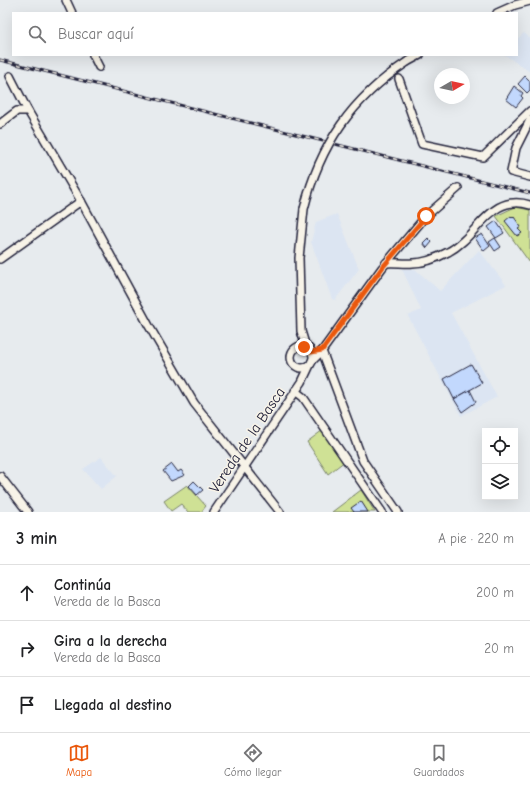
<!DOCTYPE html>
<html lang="es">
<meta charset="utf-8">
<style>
body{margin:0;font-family:"Comic Neue",sans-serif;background:#f2f2f2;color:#202124}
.controls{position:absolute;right:12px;bottom:12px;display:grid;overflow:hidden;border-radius:0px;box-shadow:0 4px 16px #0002}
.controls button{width:36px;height:36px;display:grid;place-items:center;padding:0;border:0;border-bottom:1px solid #e0e0e0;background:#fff;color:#202124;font:20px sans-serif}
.compass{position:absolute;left:434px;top:68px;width:36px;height:36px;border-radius:50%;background:#fff;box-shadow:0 4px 16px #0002;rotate:81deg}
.stop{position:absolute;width:12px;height:12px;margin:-9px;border:3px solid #ea580c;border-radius:50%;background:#fff}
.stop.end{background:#ea580c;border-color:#fff;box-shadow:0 1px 4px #0008}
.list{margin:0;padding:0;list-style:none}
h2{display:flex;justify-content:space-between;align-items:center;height:52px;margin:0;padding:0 16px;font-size:17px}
h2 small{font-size:13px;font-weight:400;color:#757577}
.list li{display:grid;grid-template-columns:26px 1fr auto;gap:12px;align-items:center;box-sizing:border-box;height:56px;padding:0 16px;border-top:1px solid #e0e0e0}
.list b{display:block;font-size:15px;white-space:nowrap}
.list p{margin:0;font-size:13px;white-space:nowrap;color:#757577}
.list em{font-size:13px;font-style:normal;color:#757577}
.icon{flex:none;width:22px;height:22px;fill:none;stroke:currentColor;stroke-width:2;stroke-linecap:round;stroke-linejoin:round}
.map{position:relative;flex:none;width:530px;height:512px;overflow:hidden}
.search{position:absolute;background:#fff;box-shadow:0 4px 16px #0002;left:12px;right:12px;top:12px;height:44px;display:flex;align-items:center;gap:10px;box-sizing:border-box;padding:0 14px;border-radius:0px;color:#757577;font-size:15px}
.sheet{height:220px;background:#fff}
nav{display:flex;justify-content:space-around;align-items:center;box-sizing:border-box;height:56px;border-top:1px solid #e0e0e0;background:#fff;font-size:11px;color:#757577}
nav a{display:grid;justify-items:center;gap:2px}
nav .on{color:#ea580c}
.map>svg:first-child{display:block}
.built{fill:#dce5f2}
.green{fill:#cfe195;stroke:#788268}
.building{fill:#c2d8fd;stroke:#22223b}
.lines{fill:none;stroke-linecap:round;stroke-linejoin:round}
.minor-casing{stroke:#22223b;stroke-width:10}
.minor{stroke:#f7f3e8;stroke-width:7}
.rail-casing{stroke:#22223b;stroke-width:3}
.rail{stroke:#f7f3e8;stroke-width:1.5;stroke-dasharray:4.5;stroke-linecap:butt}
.minor-bridge-casing{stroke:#22223b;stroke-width:10;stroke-linecap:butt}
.minor-bridge{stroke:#f7f3e8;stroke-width:7}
.route{stroke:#ea580c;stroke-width:5}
.labels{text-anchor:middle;stroke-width:3;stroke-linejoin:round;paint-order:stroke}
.street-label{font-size:15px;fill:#22223b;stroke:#f7f3e8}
</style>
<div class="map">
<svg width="530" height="512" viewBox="0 0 530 512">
<rect width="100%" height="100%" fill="#e7ebee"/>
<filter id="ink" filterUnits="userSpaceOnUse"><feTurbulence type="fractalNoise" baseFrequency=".025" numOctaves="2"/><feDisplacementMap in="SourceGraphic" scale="8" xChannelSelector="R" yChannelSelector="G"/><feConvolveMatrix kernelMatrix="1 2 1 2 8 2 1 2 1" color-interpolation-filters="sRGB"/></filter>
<g filter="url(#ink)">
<g class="built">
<polygon points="524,33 530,38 530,72 505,55 517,55 517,39"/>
<polygon points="337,214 359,269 335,300 332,299 311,242 316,222"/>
<polygon points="479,250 506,285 451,313 497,397 461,416 408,316 421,310 402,269 415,269 440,291"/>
<polygon points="101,457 117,476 101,489 83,469"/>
</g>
<g class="green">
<polygon points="515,207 530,210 530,263 496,216"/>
<polygon points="323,430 345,461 328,474 307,442"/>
<polygon points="187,485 206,506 201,512 188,512 181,504 171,511 164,501"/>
<polygon points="361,490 375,512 332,512"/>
</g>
<g class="building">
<polygon points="525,76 530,81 530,90 527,93 518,84"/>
<polygon points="514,86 523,93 521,96 523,98 516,107 506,99"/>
<polygon points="511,216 513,218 514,217 521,227 518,229 522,233 517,236 505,221"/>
<polygon points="496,221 504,233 496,238 488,227"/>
<polygon points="482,234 490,246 484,251 475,238"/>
<polygon points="428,238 432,242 427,248 423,243"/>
<polygon points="495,238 501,247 495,251 489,242"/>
<polygon points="471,364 482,383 454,399 444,379"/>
<polygon points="470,390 476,402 462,412 454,399"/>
<polygon points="172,464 178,472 181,470 185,475 171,481 163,471"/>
<polygon points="194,481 203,490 197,495 189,486"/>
<polygon points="361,501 368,512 354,512 351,508"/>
</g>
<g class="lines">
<g class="minor-casing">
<g id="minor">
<polyline points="66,0 72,13"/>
<polyline points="497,13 515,5 530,1"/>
<polyline points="93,55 99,67"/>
<polyline points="407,62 420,55"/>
<polyline points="10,76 28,111"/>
<polyline points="399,79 422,144 483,157 530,111"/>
<polyline points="530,120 516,148 511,172 530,177"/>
<polyline points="0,124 17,111 28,111 81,201 0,259"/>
<polyline points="81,201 149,326 194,403 280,512"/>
<polyline points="304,209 299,258 301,331 305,344 310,350"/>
<path d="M386,263C395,262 404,264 413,263C425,263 437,258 448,252C478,237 490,192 530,205"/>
<circle cx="302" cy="357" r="11"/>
<polyline points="322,351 363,461 398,512"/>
<polyline points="312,361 322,351 382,268 426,216 458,188"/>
<polyline points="295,391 303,397 382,512"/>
<polyline points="0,476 28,512"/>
<polyline points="214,512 302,382 310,365"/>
</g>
</g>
<use href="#minor" class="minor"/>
<g class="rail-casing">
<polyline id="rail" points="0,60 530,193"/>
</g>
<use href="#rail" class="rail"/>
<g class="minor-bridge-casing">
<path id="minor-bridge" d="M304,209C320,144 352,99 407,62"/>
</g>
<use href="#minor-bridge" class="minor-bridge"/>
</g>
</g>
<g class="lines" filter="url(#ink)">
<polyline class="route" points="304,347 311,352 322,350 382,268 426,216"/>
</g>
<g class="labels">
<g class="street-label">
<text transform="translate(247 440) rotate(-56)" y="5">Vereda de la Basca</text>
</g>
</g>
</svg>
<div class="controls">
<button><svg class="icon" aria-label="locate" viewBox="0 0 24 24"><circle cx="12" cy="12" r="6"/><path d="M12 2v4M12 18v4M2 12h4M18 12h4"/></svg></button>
<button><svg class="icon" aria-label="layers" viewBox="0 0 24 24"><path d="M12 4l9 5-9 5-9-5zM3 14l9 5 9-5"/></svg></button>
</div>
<svg class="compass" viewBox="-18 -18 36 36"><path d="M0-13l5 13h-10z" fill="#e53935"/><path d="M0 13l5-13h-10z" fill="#757577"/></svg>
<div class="stop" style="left:426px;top:216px"></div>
<div class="stop end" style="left:304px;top:347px"></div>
<div class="search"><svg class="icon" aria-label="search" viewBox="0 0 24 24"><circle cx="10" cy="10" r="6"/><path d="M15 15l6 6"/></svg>Buscar aquí</div>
</div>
<section class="sheet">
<h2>3 min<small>A pie · 220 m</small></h2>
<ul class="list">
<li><svg class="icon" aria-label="ahead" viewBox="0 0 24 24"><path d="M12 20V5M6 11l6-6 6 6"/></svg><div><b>Continúa</b><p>Vereda de la Basca</p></div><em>200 m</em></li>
<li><svg class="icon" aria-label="right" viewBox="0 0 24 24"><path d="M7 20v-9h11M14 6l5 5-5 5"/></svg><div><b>Gira a la derecha</b><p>Vereda de la Basca</p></div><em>20 m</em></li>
<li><svg class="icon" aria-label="arrive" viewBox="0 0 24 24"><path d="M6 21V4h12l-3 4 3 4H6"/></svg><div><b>Llegada al destino</b></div></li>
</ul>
</section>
<nav>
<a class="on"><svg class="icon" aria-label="map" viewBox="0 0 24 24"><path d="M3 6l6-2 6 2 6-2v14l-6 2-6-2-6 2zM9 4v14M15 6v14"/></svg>Mapa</a>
<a><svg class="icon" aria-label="directions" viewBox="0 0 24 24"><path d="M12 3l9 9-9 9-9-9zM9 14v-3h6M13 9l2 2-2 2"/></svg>Cómo llegar</a>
<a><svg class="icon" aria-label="saved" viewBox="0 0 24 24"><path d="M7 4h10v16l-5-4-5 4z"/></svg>Guardados</a>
</nav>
